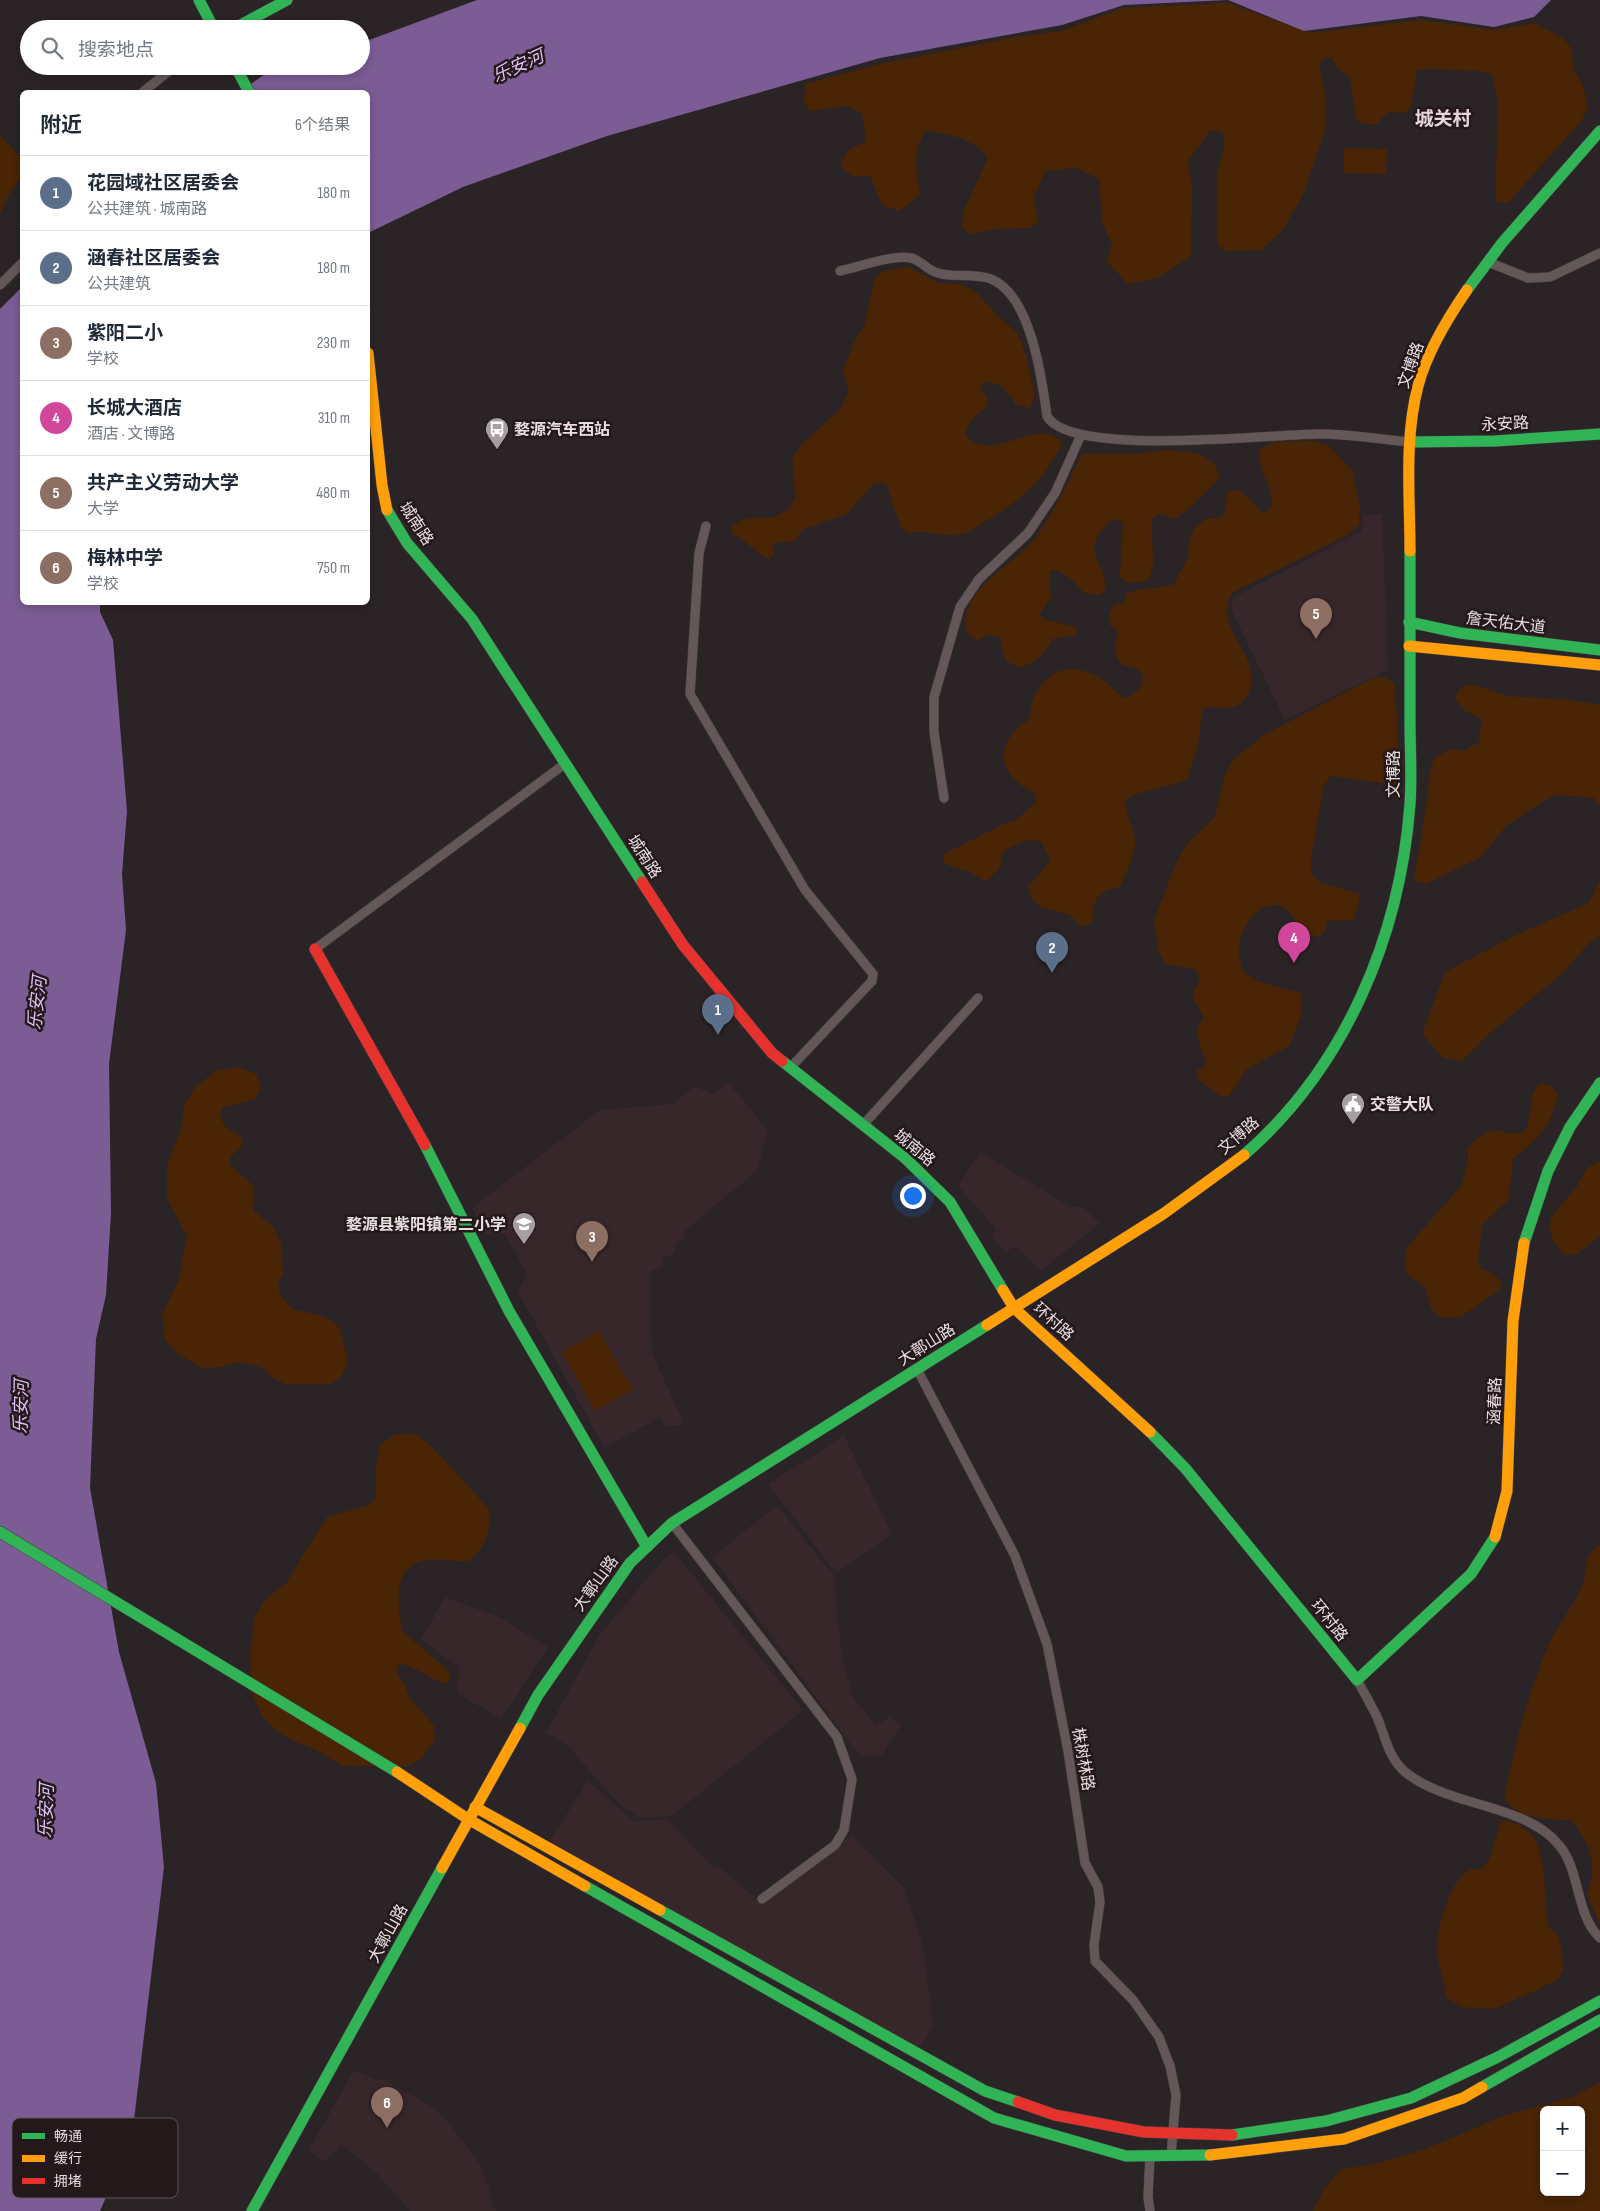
<!DOCTYPE html>
<html lang="zh">
<meta charset="utf-8">
<style>
body{margin:0;font-family:"Sofia Sans Condensed","Noto Sans SC",sans-serif;background:#f2f2f3;color:#1f2937}
.controls{position:absolute;right:15px;bottom:15px;display:grid;overflow:hidden;border-radius:8px;box-shadow:0 2px 8px #0003}
.controls button{width:45px;height:45px;display:grid;place-items:center;padding:0;border:0;border-bottom:1px solid #e0e1e3;background:#fff;color:#1f2937;font:25px sans-serif}
.you{position:absolute;left:912px;top:1195px;width:18px;height:18px;margin:-12px;border:4px solid #fff;border-radius:50%;background:#1a73e8;box-shadow:0 0 0 8px #1a73e833}
.badge{display:grid;place-items:center;width:32px;height:32px;border-radius:50%;background:#5c5e66;color:#fff;font-size:16px;font-weight:700}
.pin{position:absolute;translate:-50% -41px;filter:drop-shadow(0 1px 2px #0008)}
.pin::after{content:'';position:absolute;top:26px;width:18px;height:15px;background:inherit;clip-path:polygon(0 0,100% 0,50% 100%)}
.list{margin:0;padding:0;list-style:none}
h2{display:flex;justify-content:space-between;align-items:center;height:65px;margin:0;padding:0 20px;font-size:21px}
h2 small{font-size:16px;font-weight:400;color:#747a83}
.list li{display:grid;grid-template-columns:32px 1fr auto;gap:15px;align-items:center;box-sizing:border-box;height:75px;padding:0 20px;border-top:1px solid #e0e1e3}
.list b{display:block;font-size:19px;white-space:nowrap}
.list p{margin:0;font-size:16px;white-space:nowrap;color:#747a83}
.list em{font-size:16px;font-style:normal;color:#747a83}
.icon{flex:none;width:28px;height:28px;fill:none;stroke:currentColor;stroke-width:2;stroke-linecap:round;stroke-linejoin:round}
.map{position:relative;flex:none;width:1600px;height:2211px;overflow:hidden}
.search{position:absolute;background:#fff;box-shadow:0 2px 8px #0003;left:20px;top:20px;width:350px;height:55px;display:flex;align-items:center;gap:12px;box-sizing:border-box;padding:0 18px;border-radius:28px;color:#747a83;font-size:19px}
.panel{position:absolute;background:#fff;box-shadow:0 2px 8px #0003;left:20px;top:90px;width:350px;height:515px;border-radius:8px}
.map>svg:first-child{display:block}
.built{fill:#37272a}
.green{fill:#492405;fill-rule:evenodd}
.water{fill:#7b5c95}
.lines{fill:none;stroke-linecap:round;stroke-linejoin:round}
.street-casing{stroke:#453f41;stroke-width:10}
.fast-casing{stroke:#453f41;stroke-width:12}
.slow-casing{stroke:#453f41;stroke-width:12}
.jam-casing{stroke:#453f41;stroke-width:12}
.street{stroke:#635857;stroke-width:9}
.fast{stroke:#30b455;stroke-width:11}
.slow{stroke:#ff9f0a;stroke-width:11}
.jam{stroke:#e5322d;stroke-width:11}
.labels{text-anchor:middle;stroke-width:5;stroke-linejoin:round;paint-order:stroke}
.street-label{font-size:16px;fill:#e8dfe1;stroke:#24181b}
.poi-label{font-size:16px;font-weight:bold;fill:#e8dfe1;stroke:#24181b;text-anchor:start}
.water-label{font-size:18px;font-style:italic;fill:#dec2f8;stroke:#24181b}
.quarter-label{font-size:19px;font-weight:bold;fill:#e6d5d9;stroke:#24181b}
.key{fill:#24181b;stroke:#5f5456;stroke-width:1}
.key-label{font-size:14px;fill:#e8dfe1}
</style>
<div class="map">
<svg width="1600" height="2211" viewBox="0 0 1600 2211">
<rect width="100%" height="100%" fill="#2b2426"/>
<g class="built">
<polygon points="1382,514 1388,670 1285,720 1231,609 1233,598 1362,531 1362,516"/>
<polygon points="728,1082 768,1131 757,1171 684,1231 686,1237 675,1244 674,1253 663,1258 663,1266 650,1271 652,1353 681,1417 682,1425 666,1426 660,1418 604,1447 518,1292 527,1274 505,1234 485,1235 472,1208 600,1110 672,1104 695,1087 714,1094"/>
<polygon points="980,1152 1071,1207 1082,1207 1100,1223 1042,1270 1014,1246 1006,1253 991,1237 996,1229 958,1186"/>
<polygon points="844,1436 892,1534 836,1573 768,1484"/>
<polygon points="777,1505 834,1576 841,1651 853,1698 876,1725 891,1716 901,1725 881,1756 859,1755 712,1557"/>
<polygon points="674,1552 803,1710 672,1816 639,1818 618,1803 566,1744 546,1733 600,1634 663,1560"/>
<polygon points="445,1597 501,1618 548,1647 501,1719 457,1693 459,1667 421,1640"/>
<polygon points="588,1781 634,1821 667,1819 713,1867 720,1868 763,1904 852,1835 904,1888 924,1950 933,2027 917,2050 549,1841"/>
<polygon points="354,2070 377,2080 385,2080 439,2111 480,2164 491,2194 492,2204 496,2211 410,2211 378,2174 341,2144 325,2162 309,2150"/>
</g>
<g class="green">
<path d="M1228,3L1311,33L1422,20L1494,30L1534,23L1563,38L1572,49L1573,69L1583,86L1588,107L1582,120L1508,203L1496,201L1497,97L1492,74L1480,71L1425,69L1417,71L1411,108L1404,113L1388,112L1377,124H1364L1356,119L1350,77L1338,69L1332,58L1323,59L1319,66L1325,94V129L1303,195L1282,231L1261,250L1225,251L1217,245V174L1224,146L1223,132L1211,130L1188,161L1192,185L1191,256L1158,278L1128,284L1107,262L1112,245L1102,222L1099,179L1076,168L1045,171L1034,198L1038,222L1031,228L998,229L969,234L962,227L963,212L988,158C973,138 950,134 926,131C912,150 916,172 920,195L899,211L882,205L870,176H852L840,166L847,151L866,141L862,113L846,106L810,111L804,102L805,84L880,64L1016,37L1062,31L1123,8Z"/>
<polygon points="0,135 21,158 21,176 7,198 0,215"/>
<polygon points="1344,148 1387,149 1386,174 1344,173"/>
<path d="M908,267L939,283L961,284L977,293L1002,320L1017,332L1026,354L1035,397L1030,408L1016,405C1007,391 1001,381 983,382L980,389L987,398V406L972,419L965,433C982,463 1026,427 1052,435C1055,436 1059,440 1062,442C1048,479 1016,504 983,523C976,527 969,533 962,534C943,538 926,529 908,533L901,527L886,483H874L847,514L802,530L795,541L774,543V554L769,559C754,552 747,540 732,534V526L745,519L774,517L789,509L795,498L792,460L799,447L840,409L849,392L843,371L853,344L864,326L875,278L884,271Z"/>
<path d="M1313,441L1329,446L1353,471L1360,507L1359,525L1349,534L1233,592C1211,628 1257,649 1251,685C1249,692 1246,700 1240,704C1228,712 1213,704 1202,710L1198,746L1187,779C1168,788 1147,789 1127,798C1122,814 1137,829 1135,845C1134,858 1125,875 1120,887C1095,893 1095,897 1092,922L1082,927C1078,923 1072,916 1067,914C1046,906 1034,913 1028,886L1041,873L1050,859L1041,841L1026,840L1004,850L999,869L986,881L969,872L945,864L942,855L1006,823L1016,820L1036,802L1035,793C1008,780 991,758 1015,730C1018,726 1026,723 1029,718C1031,714 1031,707 1032,703C1037,685 1053,668 1073,669C1085,670 1100,676 1108,684C1114,689 1118,695 1126,698C1137,692 1143,688 1143,675L1137,669L1122,665C1115,655 1112,647 1118,635L1117,630L1109,625V616L1113,605L1125,602L1126,594C1140,586 1158,590 1174,584L1189,555L1188,546L1194,529L1206,518L1216,519L1225,514L1227,492L1237,490L1248,497L1263,514L1272,507C1273,484 1257,473 1260,449L1274,442Z"/>
<path d="M1169,450L1197,453L1214,463L1220,478L1191,507L1175,519L1160,514L1152,519C1150,538 1158,566 1148,580L1130,583L1120,577L1123,522L1112,519C1078,555 1103,553 1106,589L1100,595L1084,593C1075,583 1065,570 1051,570L1049,582L1051,597L1039,615L1046,620L1076,627L1078,635L1052,639C1045,655 1036,661 1020,668C1003,661 1002,655 1001,638L987,635L978,640L969,636C950,596 1013,565 1033,541C1053,515 1068,483 1082,454H1132Z"/>
<path d="M1375,677H1384L1394,683L1398,727L1397,785L1331,776L1324,785L1311,859V874L1321,883L1361,894L1354,920L1327,921L1325,931L1319,937C1315,936 1310,935 1307,934C1293,927 1294,905 1274,905C1247,906 1230,949 1244,971C1251,983 1287,989 1301,993V1016L1289,1046L1247,1069L1229,1096L1222,1097L1198,1079L1197,1070L1206,1065C1202,1047 1191,1033 1204,1017C1193,998 1189,1000 1200,979L1195,969L1166,964L1159,954L1154,920L1176,863L1187,844L1215,817L1224,777L1233,760L1264,735Z"/>
<polygon points="1471,684 1508,696 1571,700 1600,705 1600,806 1594,798 1555,795 1542,802 1506,826 1481,857 1426,884 1414,880 1425,814 1429,777 1434,758 1451,749 1464,751 1479,742 1482,720 1464,710 1455,698 1460,688"/>
<polygon points="1600,880 1600,936 1588,944 1564,972 1491,1032 1462,1061 1443,1058 1422,1034 1445,972 1514,936 1589,903"/>
<polygon points="239,1067 256,1074 261,1088 255,1099 222,1108 220,1117 227,1129 241,1136 242,1146 230,1157 230,1165 253,1185 253,1210 273,1227 281,1244 283,1274 278,1283 280,1295 293,1309 325,1317 336,1324 340,1330 348,1361 342,1376 330,1384 285,1384 274,1379 263,1368 251,1364 233,1363 221,1367 202,1368 178,1354 165,1340 162,1314 178,1282 187,1237 167,1198 167,1166 182,1125 185,1103 196,1086 217,1070"/>
<path d="M1539,1084L1551,1085L1558,1095C1549,1130 1540,1137 1513,1159L1509,1199L1482,1225L1478,1260L1481,1269C1491,1272 1501,1277 1502,1288L1461,1317L1442,1318L1431,1309L1425,1286L1407,1275L1405,1263L1407,1247L1461,1186L1468,1161V1148L1475,1140L1488,1132L1499,1130L1509,1134L1525,1131C1534,1115 1527,1098 1539,1084Z"/>
<path d="M1600,1161V1236L1577,1254L1564,1255C1537,1224 1554,1214 1575,1189C1580,1183 1582,1175 1587,1169C1590,1165 1596,1164 1600,1161Z"/>
<polygon points="599,1331 633,1390 595,1411 562,1352"/>
<path d="M395,1434H416L433,1448L489,1509C490,1534 488,1544 469,1561C456,1562 439,1558 426,1560C391,1566 398,1605 402,1631L449,1671V1680L445,1684C429,1678 417,1667 400,1664L397,1668L398,1675L404,1683L410,1699L434,1726L435,1740L421,1759L409,1766H343L316,1750L285,1737L264,1719L251,1692L250,1652L255,1616L265,1600L286,1583L327,1517L369,1505L376,1497V1469L380,1445Z"/>
<path d="M1600,1544V1925L1587,1894C1599,1867 1590,1843 1572,1821C1549,1818 1515,1821 1504,1796C1516,1743 1528,1690 1551,1640C1560,1621 1575,1604 1583,1584C1589,1567 1581,1556 1600,1544Z"/>
<path d="M1505,1820C1513,1823 1522,1825 1529,1832C1548,1851 1544,1902 1548,1926L1559,1937L1562,1953L1563,1970L1558,1980L1494,2009L1462,2007L1446,1997C1445,1981 1438,1967 1437,1951C1436,1931 1449,1879 1470,1870C1473,1869 1479,1869 1482,1869L1489,1859L1501,1822Z"/>
<path d="M1600,2082V2211H1313L1323,2191L1339,2170L1379,2163L1428,2148L1503,2116L1572,2097ZM1544,2110H1581V2192H1544Z"/>
</g>
<g class="water">
<polygon points="477,0 1228,0 1124,5 1062,25 880,58 607,136 463,187 368,233 368,92 240,92 262,76 287,66 361,66 361,43"/>
<polygon points="1228,0 1551,0 1534,17 1494,27 1421,16 1304,31"/>
<polygon points="22,287 22,602 100,603 100,612 113,640 127,811 122,874 126,930 109,1064 111,1213 106,1295 96,1339 90,1488 119,1652 156,1783 164,1867 132,2137 100,2211 0,2211 0,309"/>
</g>
<g class="lines">
<g class="street-casing">
<g id="street">
<polyline points="143,92 175,66"/>
<polyline points="1488,262 1528,278 1550,277 1600,253"/>
<path d="M840,271C859,267 893,254 911,258C921,260 928,271 938,273C954,278 974,273 991,279C1031,295 1042,379 1047,416C1070,458 1272,434 1319,434C1349,434 1380,439 1410,442"/>
<polyline points="0,285 22,263"/>
<polyline points="706,526 699,553 690,694 805,890 873,974 872,981 790,1068"/>
<polyline points="944,798 934,732 934,697 960,607 979,579 1028,533 1055,493 1081,435"/>
<polyline points="315,949 566,763"/>
<polyline points="863,1125 978,998"/>
<polyline points="917,1369 1015,1556 1047,1644 1068,1751 1085,1863 1098,1887 1100,1902 1094,1945 1095,1961 1133,2000 1159,2037 1170,2066 1176,2095 1171,2156"/>
<polyline points="672,1523 837,1737 852,1779 844,1830 835,1845 762,1899"/>
<path d="M1357,1680C1364,1692 1371,1705 1377,1717C1385,1735 1388,1757 1404,1771C1446,1807 1525,1803 1559,1845C1581,1871 1575,1914 1600,1938"/>
<polyline points="1150,2211 1148,2197 1150,2156"/>
</g>
</g>
<g class="fast-casing">
<g id="fast">
<polyline points="199,0 214,29"/>
<polyline points="233,29 287,0"/>
<polyline points="235,66 249,92"/>
<polyline points="1467,290 1502,243 1600,131"/>
<polyline points="1410,442 1495,441 1600,434"/>
<polyline points="387,510 407,543 472,619 642,882"/>
<polyline points="1409,622 1460,633 1600,650"/>
<polyline points="782,1061 905,1158 950,1202 1003,1290"/>
<polyline points="425,1145 509,1311 647,1547"/>
<path d="M1244,1155C1345,1067 1400,937 1410,804C1412,777 1410,749 1410,721C1410,664 1410,607 1410,551"/>
<polyline points="1524,1243 1548,1171 1570,1127 1600,1083"/>
<polyline points="1150,1432 1185,1468 1357,1680 1471,1574 1495,1537"/>
<polyline points="0,1532 397,1772"/>
<polyline points="520,1728 538,1695 630,1563 672,1523 987,1325"/>
<polyline points="585,1886 994,2118 1126,2156 1210,2155"/>
<polyline points="660,1910 985,2091 1018,2102"/>
<polyline points="1482,2087 1600,2020"/>
<polyline points="1232,2135 1326,2121 1411,2098 1498,2057 1600,2001"/>
<polyline points="252,2211 442,1868"/>
</g>
</g>
<g class="slow-casing">
<g id="slow">
<polyline points="368,353 382,485 387,510"/>
<path d="M1410,551C1410,497 1404,439 1418,386C1427,352 1447,319 1467,290"/>
<polyline points="1409,646 1600,665"/>
<polyline points="1003,1290 1014,1308 1150,1432"/>
<polyline points="987,1325 1163,1214 1244,1155"/>
<polyline points="1495,1537 1507,1491 1513,1321 1524,1243"/>
<polyline points="397,1772 468,1819 585,1886"/>
<polyline points="475,1807 660,1910"/>
<polyline points="442,1868 520,1728"/>
<polyline points="1210,2155 1344,2139 1463,2098 1482,2087"/>
</g>
</g>
<g class="jam-casing">
<g id="jam">
<polyline points="642,882 683,945 772,1053 782,1061"/>
<polyline points="315,949 425,1145"/>
<polyline points="1018,2102 1055,2115 1144,2132 1232,2135"/>
</g>
</g>
<use href="#street" class="street"/>
<use href="#fast" class="fast"/>
<use href="#slow" class="slow"/>
<use href="#jam" class="jam"/>
</g>
<defs>
<g id="bus-pin" transform="scale(1.25)"><path d="M0 17L-7.5 6A9.5 9.5 0 1 1 7.5 6Z" fill="#a69ea0" stroke="#24181b"/><path d="M-5-6H5V4H4V6H2V4H-2V6H-4V4H-5ZM-3.5-4V0h7V-4ZM-3.5 1.2v1.5H-2V1.2ZM2 1.2v1.5H3.5V1.2Z" fill="#fff"/></g>
<g id="civic-pin" transform="scale(1.25)"><path d="M0 17L-7.5 6A9.5 9.5 0 1 1 7.5 6Z" fill="#a69ea0" stroke="#24181b"/><path d="M-.6-6.5H3V-4.5H.6V-3L4-1V1h2V6H-6V1h2V-1L-.6-3ZM-1.2 2.5V6h2.4V2.5Z" fill="#fff"/></g>
<g id="school-pin" transform="scale(1.25)"><path d="M0 17L-7.5 6A9.5 9.5 0 1 1 7.5 6Z" fill="#a69ea0" stroke="#24181b"/><path d="M0-5L7-2L0 1L-7-2ZM-4 1L0 2.5L4 1V4Q0 6-4 4Z" fill="#fff"/></g>
</defs>
<g fill-rule="evenodd">
<use href="#bus-pin" x="497" y="429"/>
<use href="#civic-pin" x="1353" y="1104"/>
<use href="#school-pin" x="524" y="1224"/>
</g>
<g class="labels">
<g class="street-label">
<text transform="translate(1410 365) rotate(-70)" y="6">文博路</text>
<text transform="translate(1505 423) rotate(-3)" y="6">永安路</text>
<text transform="translate(417 523) rotate(57)" y="6">城南路</text>
<text transform="translate(1506 622) rotate(7)" y="6">詹天佑大道</text>
<text transform="translate(1393 774) rotate(-90)" y="6">文博路</text>
<text transform="translate(645 856) rotate(57)" y="6">城南路</text>
<text transform="translate(1238 1135) rotate(-41)" y="6">文博路</text>
<text transform="translate(915 1147) rotate(40)" y="6">城南路</text>
<text transform="translate(1054 1321) rotate(42)" y="6">环村路</text>
<text transform="translate(926 1344) rotate(-32)" y="6">大鄣山路</text>
<text transform="translate(1494 1401) rotate(-88)" y="6">涵春路</text>
<text transform="translate(595 1583) rotate(-54)" y="6">大鄣山路</text>
<text transform="translate(1330 1620) rotate(51)" y="6">环村路</text>
<text transform="translate(1084 1759) rotate(80)" y="6">株树林路</text>
<text transform="translate(387 1933) rotate(-61)" y="6">大鄣山路</text>
</g>
<g class="poi-label">
<text x="514" y="435">婺源汽车西站</text>
<text x="1370" y="1110">交警大队</text>
<text x="506" y="1230" text-anchor="end">婺源县紫阳镇第二小学</text>
</g>
<g class="water-label">
<text transform="translate(518 66) rotate(-24)" y="6">乐安河</text>
<text transform="translate(37 1003) rotate(-84)" y="6">乐安河</text>
<text transform="translate(21 1407) rotate(-89)" y="6">乐安河</text>
<text transform="translate(46 1811) rotate(-88)" y="6">乐安河</text>
</g>
<g class="quarter-label">
<text x="1443" y="125">城关村</text>
</g>
</g>
<rect x="12" y="2118" width="166" height="80" rx="8" class="key"/>
<rect x="22" y="2133" width="23" height="6" fill="#30b455"/>
<rect x="22" y="2155" width="23" height="7" fill="#ff9f0a"/>
<rect x="22" y="2178" width="23" height="6" fill="#e5322d"/>
<g class="key-label">
<text x="54" y="2141">畅通</text>
<text x="54" y="2163">缓行</text>
<text x="54" y="2186">拥堵</text>
</g>
</svg>
<div class="controls">
<button>+</button>
<button>−</button>
</div>
<div class="you"></div>
<div class="pin badge" style="left:718px;top:1035px;background:#5c6f8a">1</div>
<div class="pin badge" style="left:1052px;top:973px;background:#5c6f8a">2</div>
<div class="pin badge" style="left:592px;top:1262px;background:#8d6e63">3</div>
<div class="pin badge" style="left:1294px;top:963px;background:#d1479c">4</div>
<div class="pin badge" style="left:1316px;top:639px;background:#8d6e63">5</div>
<div class="pin badge" style="left:387px;top:2128px;background:#8d6e63">6</div>
<div class="search"><svg class="icon" aria-label="search" viewBox="0 0 24 24"><circle cx="10" cy="10" r="6"/><path d="M15 15l6 6"/></svg>搜索地点</div>
<section class="panel">
<h2>附近<small>6个结果</small></h2>
<ul class="list">
<li><span class="badge" style="background:#5c6f8a">1</span><div><b>花园域社区居委会</b><p>公共建筑 · 城南路</p></div><em>180 m</em></li>
<li><span class="badge" style="background:#5c6f8a">2</span><div><b>涵春社区居委会</b><p>公共建筑</p></div><em>180 m</em></li>
<li><span class="badge" style="background:#8d6e63">3</span><div><b>紫阳二小</b><p>学校</p></div><em>230 m</em></li>
<li><span class="badge" style="background:#d1479c">4</span><div><b>长城大酒店</b><p>酒店 · 文博路</p></div><em>310 m</em></li>
<li><span class="badge" style="background:#8d6e63">5</span><div><b>共产主义劳动大学</b><p>大学</p></div><em>480 m</em></li>
<li><span class="badge" style="background:#8d6e63">6</span><div><b>梅林中学</b><p>学校</p></div><em>750 m</em></li>
</ul>
</section>
</div>
